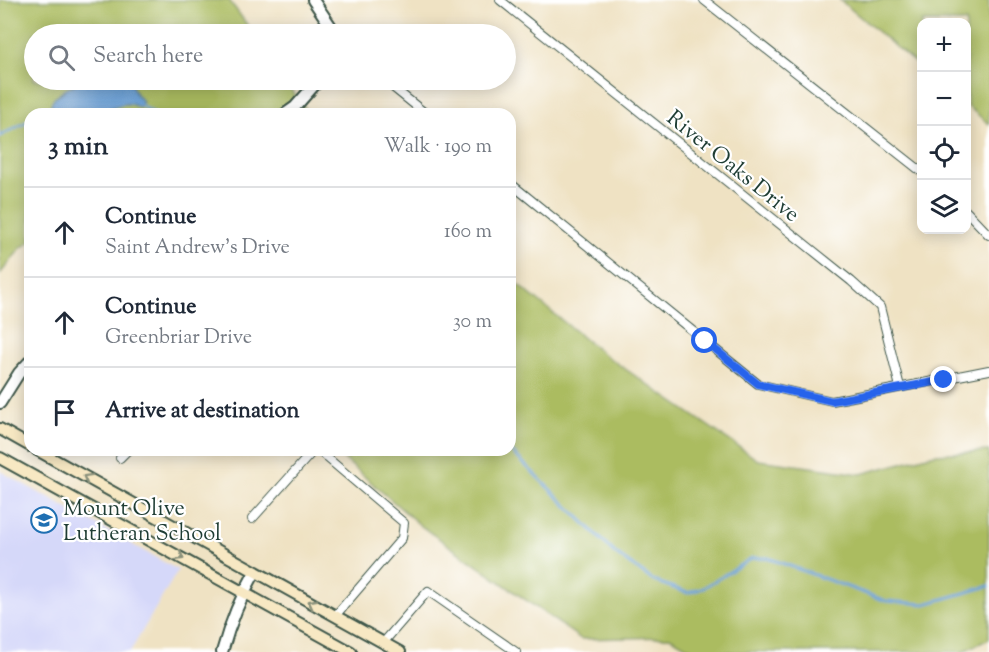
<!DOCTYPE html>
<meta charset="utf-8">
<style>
body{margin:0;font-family:"Sorts Mill Goudy",serif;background:#f6f6f7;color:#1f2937}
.controls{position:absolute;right:18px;top:18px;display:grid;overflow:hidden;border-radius:12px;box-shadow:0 3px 15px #0003}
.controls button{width:54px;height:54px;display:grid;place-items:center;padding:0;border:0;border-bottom:2px solid #e0e1e3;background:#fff;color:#1f2937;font:30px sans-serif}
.stop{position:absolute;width:18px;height:18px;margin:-14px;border:4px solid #2563eb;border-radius:50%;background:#fff}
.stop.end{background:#2563eb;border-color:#fff;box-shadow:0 2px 6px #0008}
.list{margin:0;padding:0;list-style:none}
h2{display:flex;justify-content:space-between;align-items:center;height:78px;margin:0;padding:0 24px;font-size:26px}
h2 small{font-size:20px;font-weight:400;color:#747a83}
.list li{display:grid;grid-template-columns:39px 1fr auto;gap:18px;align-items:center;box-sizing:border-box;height:90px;padding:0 24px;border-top:2px solid #e0e1e3}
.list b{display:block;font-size:22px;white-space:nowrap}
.list p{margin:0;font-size:20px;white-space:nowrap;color:#747a83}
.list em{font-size:20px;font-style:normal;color:#747a83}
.icon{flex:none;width:33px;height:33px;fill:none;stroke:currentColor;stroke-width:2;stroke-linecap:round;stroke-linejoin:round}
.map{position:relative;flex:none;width:989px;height:652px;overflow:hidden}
.search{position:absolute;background:#fff;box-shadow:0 3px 15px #0003;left:24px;top:24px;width:492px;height:66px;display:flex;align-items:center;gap:15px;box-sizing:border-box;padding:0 21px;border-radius:33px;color:#747a83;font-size:22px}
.panel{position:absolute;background:#fff;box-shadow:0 3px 15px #0003;left:24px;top:108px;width:492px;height:348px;border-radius:18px}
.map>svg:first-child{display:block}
.built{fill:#d5d8f9}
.green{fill:#abbc60;stroke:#657c4a;stroke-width:1.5}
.water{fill:#6aa0d7;stroke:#446e86;stroke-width:1.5}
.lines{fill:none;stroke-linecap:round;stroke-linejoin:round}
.stream{stroke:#6aa0d7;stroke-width:3}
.minor-casing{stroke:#3e5649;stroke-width:10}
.tertiary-casing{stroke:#3e5649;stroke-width:14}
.secondary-casing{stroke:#3e5649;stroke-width:14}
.minor{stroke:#fff;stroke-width:8}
.tertiary{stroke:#fff;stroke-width:10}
.secondary{stroke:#f7e8c3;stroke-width:10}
.oneway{stroke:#8b927c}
.route{stroke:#2563eb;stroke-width:8}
.labels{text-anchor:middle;stroke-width:4.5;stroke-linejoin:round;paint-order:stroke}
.street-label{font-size:22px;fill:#1f3d34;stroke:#fff}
.poi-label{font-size:22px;fill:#1f3d34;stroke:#fff;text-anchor:start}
</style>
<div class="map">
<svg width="989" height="652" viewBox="0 0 989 652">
<rect width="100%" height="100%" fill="#fff"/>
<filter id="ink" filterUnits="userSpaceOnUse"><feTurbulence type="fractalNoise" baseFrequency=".0167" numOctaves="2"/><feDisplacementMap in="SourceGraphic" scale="12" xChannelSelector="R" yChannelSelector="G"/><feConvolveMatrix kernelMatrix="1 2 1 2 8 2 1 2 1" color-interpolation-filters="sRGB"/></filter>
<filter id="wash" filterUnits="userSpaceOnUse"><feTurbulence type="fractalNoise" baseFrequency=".008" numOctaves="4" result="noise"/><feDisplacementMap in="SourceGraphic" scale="24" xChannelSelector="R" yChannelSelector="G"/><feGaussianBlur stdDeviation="1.35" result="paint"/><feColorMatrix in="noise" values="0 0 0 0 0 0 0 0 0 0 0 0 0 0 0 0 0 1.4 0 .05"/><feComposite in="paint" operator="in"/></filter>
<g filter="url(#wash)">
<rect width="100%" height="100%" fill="#efe2c3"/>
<polygon class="built" points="0,471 178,570 130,652 0,652"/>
<g class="green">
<polygon points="0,0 229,0 254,34 34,34 34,80 283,80 310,114 30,114 30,242 21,248 0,274"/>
<polygon points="840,0 989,0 989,124 967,106 966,22 922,22 921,68"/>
<polygon points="510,278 602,353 758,460 861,474 935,454 989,451 989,639 962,652 696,652 670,637 581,639 421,526 334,450 510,450"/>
</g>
<path class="water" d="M83,80H129L137,96L143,101L139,108L131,104H124L92,114H52C51,112 50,106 51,104C53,95 75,84 83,80Z"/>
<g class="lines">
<g class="stream">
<polyline points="139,104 155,114"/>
<polyline points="46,114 55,111"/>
<polyline points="0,136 30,120"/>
<polyline points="510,450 616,554 654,581 688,593 703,588 752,558 768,558 886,601 925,604 989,586"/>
</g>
</g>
</g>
<g filter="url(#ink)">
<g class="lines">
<g class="minor-casing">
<g id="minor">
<polyline points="500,0 851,281 880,307 900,387"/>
<polyline points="704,0 922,172"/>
<polyline points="384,80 426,114"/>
<polyline points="510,183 758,384 832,401 989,370"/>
<polyline points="966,211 989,235"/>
<polyline points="318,450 404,523 402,538 335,616"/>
<polyline points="120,458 128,450"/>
<polyline points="252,519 314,450"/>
<polyline points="383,643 428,591 516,652"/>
</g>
</g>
<g class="tertiary-casing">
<g id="tertiary">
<polyline points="313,0 336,34"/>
<polyline points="285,114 295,107 319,80"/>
<polyline points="0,403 19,373 30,361"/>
<path d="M222,652C230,623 240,598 255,572"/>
</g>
</g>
<g class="secondary-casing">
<g id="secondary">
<polyline points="0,429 30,446"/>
<polyline points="37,450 400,652"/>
<polyline points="0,458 351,652"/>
</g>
</g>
<use href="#minor" class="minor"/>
<use href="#tertiary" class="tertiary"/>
<use href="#secondary" class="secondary"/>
</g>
<defs><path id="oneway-chevron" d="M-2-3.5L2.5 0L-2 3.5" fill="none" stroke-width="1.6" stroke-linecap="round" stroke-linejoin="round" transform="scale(1.5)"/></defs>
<g class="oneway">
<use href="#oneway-chevron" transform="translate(87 478) rotate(-151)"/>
<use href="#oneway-chevron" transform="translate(180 557) rotate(29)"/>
<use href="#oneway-chevron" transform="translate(312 603) rotate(-152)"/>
</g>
</g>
<g class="lines" filter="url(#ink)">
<polyline class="route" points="705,341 758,384 832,401 944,380"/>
</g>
<defs>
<g id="school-ring" transform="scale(1.35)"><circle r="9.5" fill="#fff" stroke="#1f6fb2" stroke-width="1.5"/><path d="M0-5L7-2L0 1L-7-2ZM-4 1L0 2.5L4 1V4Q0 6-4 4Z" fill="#1f6fb2"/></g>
</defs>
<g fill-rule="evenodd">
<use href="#school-ring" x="44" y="520"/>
</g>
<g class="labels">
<g class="street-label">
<text transform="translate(734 165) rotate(39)" y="8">River Oaks Drive</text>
</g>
<g class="poi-label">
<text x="63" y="515">Mount Olive<tspan x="63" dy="25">Lutheran School</tspan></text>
</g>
</g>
</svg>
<div class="controls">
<button>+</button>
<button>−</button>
<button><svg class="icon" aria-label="locate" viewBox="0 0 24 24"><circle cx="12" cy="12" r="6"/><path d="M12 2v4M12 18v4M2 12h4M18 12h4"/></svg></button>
<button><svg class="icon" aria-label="layers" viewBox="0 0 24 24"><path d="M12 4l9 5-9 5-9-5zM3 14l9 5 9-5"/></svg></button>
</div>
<div class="stop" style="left:705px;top:341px"></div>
<div class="stop end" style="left:944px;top:380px"></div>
<div class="search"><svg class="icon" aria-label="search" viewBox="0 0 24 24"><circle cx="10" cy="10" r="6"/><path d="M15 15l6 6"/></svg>Search here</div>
<section class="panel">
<h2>3 min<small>Walk · 190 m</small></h2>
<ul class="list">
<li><svg class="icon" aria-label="ahead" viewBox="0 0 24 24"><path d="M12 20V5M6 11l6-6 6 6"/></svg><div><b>Continue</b><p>Saint Andrew's Drive</p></div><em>160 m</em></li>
<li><svg class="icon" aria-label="ahead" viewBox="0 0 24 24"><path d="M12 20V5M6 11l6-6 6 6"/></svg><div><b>Continue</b><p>Greenbriar Drive</p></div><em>30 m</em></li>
<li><svg class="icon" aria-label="arrive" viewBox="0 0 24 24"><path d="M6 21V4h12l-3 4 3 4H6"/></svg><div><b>Arrive at destination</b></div></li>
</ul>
</section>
</div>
